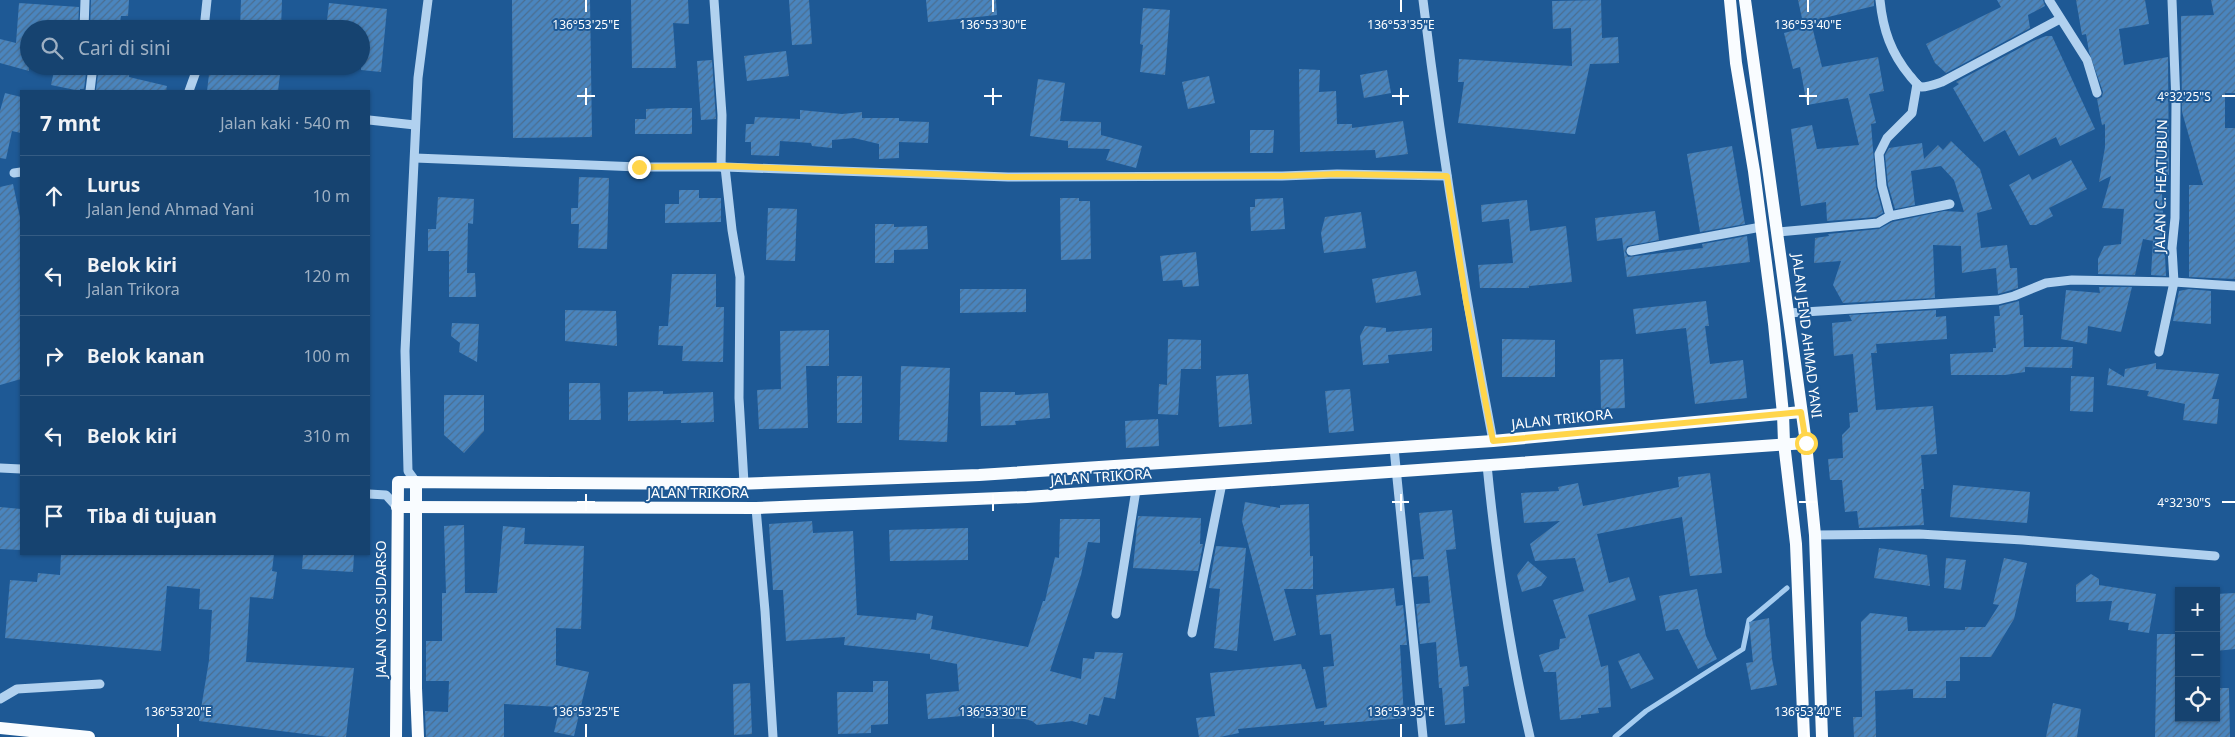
<!DOCTYPE html>
<html lang="id">
<meta charset="utf-8">
<style>
body{margin:0;font-family:"Noto Sans",sans-serif;background:#1f4a75;color:#f1f3f6}
.controls{position:absolute;right:15px;bottom:15px;display:grid;overflow:hidden;border-radius:0px;box-shadow:0 1px 4px #0004}
.controls button{width:45px;height:45px;display:grid;place-items:center;padding:0;border:0;border-bottom:1px solid #355c83;background:#164370;color:#f1f3f6;font:25px sans-serif}
.stop{position:absolute;width:15px;height:15px;margin:-11px;border:4px solid #ffd54a;border-radius:50%;background:#fff}
.stop.end{background:#ffd54a;border-color:#fff;box-shadow:0 1px 5px #0008}
.list{margin:0;padding:0;list-style:none}
h2{display:flex;justify-content:space-between;align-items:center;height:65px;margin:0;padding:0 20px;font-size:21px}
h2 small{font-size:16px;font-weight:400;color:#9eb0c3}
.list li{display:grid;grid-template-columns:32px 1fr auto;gap:15px;align-items:center;box-sizing:border-box;height:80px;padding:0 20px;border-top:1px solid #355c83}
.list b{display:block;font-size:19px;white-space:nowrap}
.list p{margin:0;font-size:16px;white-space:nowrap;color:#9eb0c3}
.list em{font-size:16px;font-style:normal;color:#9eb0c3}
.icon{flex:none;width:28px;height:28px;fill:none;stroke:currentColor;stroke-width:2;stroke-linecap:round;stroke-linejoin:round}
.map{position:relative;flex:none;width:2235px;height:737px;overflow:hidden}
.search{position:absolute;background:#164370;box-shadow:0 1px 4px #0004;left:20px;top:20px;width:350px;height:55px;display:flex;align-items:center;gap:12px;box-sizing:border-box;padding:0 18px;border-radius:28px;color:#9eb0c3;font-size:19px}
.panel{position:absolute;background:#164370;box-shadow:0 1px 4px #0004;left:20px;top:90px;width:350px;height:465px;border-radius:0px}
.map>svg:first-child{display:block}
.lines{fill:none;stroke-linecap:round;stroke-linejoin:round}
.stream{stroke:#a5ccf0;stroke-width:5}
.building{fill:url(#building-hatch)}
.minor{stroke:#b1d1ef;stroke-width:9}
.major{stroke:#f9fcff;stroke-width:12}
.route{stroke:#ffd54a;stroke-width:6}
.ticks{fill:none;stroke:#fff;stroke-width:2}
.labels{text-anchor:middle;stroke-width:4;stroke-linejoin:round;paint-order:stroke}
.street-label{font-size:14px;fill:#fff;stroke:#1e5995}
.ticks-label{font-size:12px;text-anchor:middle;fill:#fff;stroke:#1e5995;stroke-width:4;stroke-linejoin:round;paint-order:stroke}
</style>
<div class="map">
<svg width="2235" height="737" viewBox="0 0 2235 737">
<defs>
<pattern id="building-hatch" width="6" height="6" patternUnits="userSpaceOnUse" patternTransform="scale(1.25)"><rect width="6" height="6" fill="#4a85be"/><path d="M-1 1l2-2M0 6l6-6M5 7l2-2" fill="none" stroke="#4b6e90"/></pattern>
</defs>
<rect width="100%" height="100%" fill="#1e5995"/>
<g class="lines">
<polyline class="stream" points="1615,737 1646,711 1743,649 1749,620 1787,588"/>
</g>
<g class="building">
<polygon points="91,0 129,0 128,16 121,16 119,29 90,29"/>
<polygon points="241,0 282,0 281,29 240,29"/>
<polygon points="512,0 590,0 592,137 513,138"/>
<polygon points="631,0 688,0 689,24 673,23 676,68 632,68"/>
<polygon points="789,0 809,0 812,44 792,45"/>
<polygon points="926,0 996,0 997,15 928,22"/>
<polygon points="1601,0 1602,38 1618,37 1619,63 1590,64 1575,134 1458,123 1464,82 1458,82 1459,59 1572,66 1571,28 1553,29 1552,1"/>
<polygon points="1798,0 1874,0 1874,6 1803,23"/>
<polygon points="1997,0 2043,0 2045,6 2028,15 2030,28 1946,73 1935,63 1926,44 2001,7"/>
<polygon points="2076,0 2145,0 2149,24 2119,29 2124,65 2168,57 2169,175 2161,173 2166,276 2151,275 2153,241 2143,239 2135,275 2098,274 2098,259 2104,246 2121,244 2124,209 2102,208 2111,176 2099,182 2105,147 2105,124 2102,125 2097,99 2102,97 2103,92 2089,52 2086,34 2082,35"/>
<polygon points="2211,0 2235,0 2235,93 2225,93 2225,128 2235,128 2235,279 2189,277 2189,185 2203,185 2182,112 2181,16 2214,15"/>
<polygon points="19,3 79,7 78,29 29,29 29,71 0,63 0,39 16,43"/>
<polygon points="329,3 387,9 381,72 361,70 361,29 326,29"/>
<polygon points="1143,8 1170,10 1165,75 1140,72 1143,45 1140,44"/>
<polygon points="1812,26 1822,67 1878,57 1884,91 1869,94 1876,123 1871,124 1876,187 1883,213 1876,217 1827,221 1826,202 1801,206 1791,129 1812,125 1817,149 1859,145 1848,98 1807,105 1800,67 1793,69 1784,33"/>
<polygon points="2046,36 2052,36 2095,129 2060,146 2056,137 2019,156 2005,130 1984,142 1953,88 1959,84 1956,82 2033,41"/>
<polygon points="786,51 789,76 747,81 744,56"/>
<polygon points="712,60 716,119 701,120 697,61"/>
<polygon points="55,66 87,66 84,89 80,89 80,91 51,85"/>
<polygon points="99,66 130,66 129,77 167,86 166,91 96,90"/>
<polygon points="210,66 281,66 278,91 207,91"/>
<polygon points="1299,69 1320,70 1319,92 1336,91 1337,124 1352,124 1352,128 1403,121 1408,154 1376,158 1375,150 1300,152"/>
<polygon points="1387,70 1391,93 1364,98 1360,75"/>
<polygon points="1209,76 1215,103 1188,109 1182,82"/>
<polygon points="1038,79 1065,83 1060,121 1101,122 1101,135 1142,146 1136,168 1106,160 1110,149 1068,148 1068,141 1030,136"/>
<polygon points="5,93 21,97 21,133 12,131 6,159 0,158 0,111"/>
<polygon points="669,108 692,108 692,134 635,134 635,119 646,119 646,109"/>
<polygon points="800,110 842,114 862,112 862,118 899,118 899,121 929,122 928,143 899,142 899,158 879,159 879,144 854,138 832,140 832,148 812,146 811,143 780,141 779,156 751,155 751,142 745,142 746,124 754,124 755,117 800,119"/>
<polygon points="1250,130 1274,130 1273,153 1250,153"/>
<polygon points="1951,141 1980,169 1992,209 1977,213 1981,248 2007,245 2010,268 2017,268 2018,288 1998,294 1996,268 1962,273 1961,246 1933,245 1935,298 1843,303 1833,285 1841,261 1814,263 1815,238 1829,236 1828,234 1879,229 1892,222 1944,211 1964,212 1954,180 1941,166 1911,171 1915,205 1895,209 1888,185 1885,155 1889,148 1922,143 1924,159 1938,145 1943,150"/>
<polygon points="1732,146 1745,224 1700,232 1687,154"/>
<polygon points="2071,160 2087,189 2049,208 2053,216 2036,225 2030,225 2009,185 2029,174 2032,180"/>
<polygon points="579,177 609,178 607,249 578,248 579,224 571,224 571,208 578,208"/>
<polygon points="13,184 21,222 21,379 0,385 0,187"/>
<polygon points="679,190 699,190 699,198 721,198 721,222 665,223 665,204 679,204"/>
<polygon points="438,197 474,199 473,224 468,223 467,273 475,273 476,297 449,297 449,251 428,251 428,229 436,229"/>
<polygon points="1060,198 1079,198 1079,201 1090,201 1091,259 1061,260"/>
<polygon points="1283,198 1285,229 1251,231 1250,207 1255,207 1255,199"/>
<polygon points="1527,200 1530,231 1566,226 1572,282 1529,286 1529,288 1480,288 1478,265 1513,263 1509,219 1482,222 1481,205"/>
<polygon points="768,208 797,209 795,261 766,260"/>
<polygon points="1655,211 1659,240 1627,246 1625,252 1628,257 1703,248 1702,244 1747,236 1750,262 1627,277 1622,238 1597,241 1595,218"/>
<polygon points="1361,212 1366,248 1324,253 1321,233 1325,217"/>
<polygon points="875,224 894,224 894,227 927,226 928,249 894,250 894,263 875,263"/>
<polygon points="1196,252 1199,286 1183,287 1182,280 1163,281 1160,256"/>
<polygon points="1416,271 1421,295 1376,303 1372,279"/>
<polygon points="672,274 716,274 716,307 724,307 723,362 682,361 683,346 658,345 659,326 668,326"/>
<polygon points="2099,287 2132,287 2121,332 2088,326 2087,344 2061,339 2066,290 2100,293"/>
<polygon points="960,289 1026,289 1026,312 960,313"/>
<polygon points="2189,289 2211,291 2211,324 2173,321 2179,291"/>
<polygon points="1706,301 1709,326 1705,326 1710,364 1743,360 1747,398 1695,404 1686,328 1636,334 1633,309"/>
<polygon points="2019,301 2020,315 2023,315 2024,347 2073,347 2072,368 2025,367 2025,372 2005,375 1951,375 1950,354 1993,352 1993,348 1996,348 1994,316 2000,316 1999,306"/>
<polygon points="565,310 616,311 617,346 565,341"/>
<polygon points="1936,310 1936,317 1946,316 1947,339 1876,344 1877,353 1871,353 1876,410 1933,406 1937,454 1921,455 1924,489 1921,489 1924,525 1859,528 1857,511 1845,512 1842,480 1830,480 1828,459 1843,458 1842,435 1850,427 1849,413 1858,412 1853,354 1834,356 1832,323 1852,321 1849,315"/>
<polygon points="452,323 479,324 477,362 459,352 460,343 451,336"/>
<polygon points="1365,326 1386,328 1386,332 1432,328 1432,351 1388,355 1389,363 1363,365 1360,336"/>
<polygon points="829,330 829,366 806,366 808,428 759,429 757,390 781,389 780,331"/>
<polygon points="1168,339 1201,340 1201,369 1181,369 1178,415 1158,414 1159,384 1167,385"/>
<polygon points="1502,339 1555,340 1555,377 1502,377"/>
<polygon points="1623,359 1625,408 1601,409 1600,360"/>
<polygon points="2156,363 2156,369 2219,374 2212,399 2219,399 2217,424 2183,420 2185,404 2147,396 2149,391 2107,385 2109,368 2124,377 2125,369"/>
<polygon points="901,366 950,368 947,442 899,440"/>
<polygon points="1248,374 1252,424 1219,427 1216,376"/>
<rect x="837" y="376" width="25" height="47"/>
<polygon points="2071,376 2094,377 2093,412 2070,411"/>
<polygon points="569,383 600,383 601,420 569,420"/>
<polygon points="1350,389 1354,431 1329,433 1325,391"/>
<polygon points="663,391 663,394 713,392 714,422 681,423 681,420 628,421 628,392"/>
<polygon points="980,392 1015,392 1015,395 1048,393 1050,418 1015,421 1016,425 981,426"/>
<polygon points="444,395 484,395 484,431 464,453 444,435"/>
<polygon points="1158,419 1159,446 1126,448 1125,421"/>
<polygon points="1710,473 1722,573 1690,576 1682,517 1597,534 1609,583 1629,577 1636,600 1588,615 1601,667 1608,665 1611,707 1598,708 1599,713 1581,715 1581,718 1560,720 1556,672 1544,672 1539,655 1559,649 1560,639 1566,638 1553,600 1584,591 1575,558 1535,561 1530,544 1560,521 1524,523 1521,493 1559,491 1558,487 1578,483 1583,506 1679,487 1678,477"/>
<polygon points="1953,485 2030,492 2027,523 1950,517"/>
<polygon points="1245,502 1280,508 1280,505 1309,504 1310,556 1313,556 1313,589 1284,589 1296,635 1274,641 1242,521"/>
<polygon points="0,507 21,509 21,550 0,549"/>
<polygon points="1452,510 1456,549 1446,550 1460,667 1467,666 1469,686 1463,687 1465,723 1445,725 1442,688 1439,688 1436,642 1420,644 1416,604 1430,603 1428,576 1413,577 1412,560 1424,559 1419,513"/>
<polygon points="1138,516 1201,518 1200,544 1203,544 1198,571 1133,568"/>
<polygon points="1060,519 1100,519 1100,543 1088,542 1081,575 1050,671 1081,679 1083,658 1094,659 1095,652 1123,653 1115,699 1104,697 1099,716 1089,714 1087,725 1072,721 1037,725 1032,721 1025,719 973,718 973,715 928,719 926,694 959,691 957,664 930,659 930,654 844,645 845,637 786,641 783,590 773,590 769,524 812,521 813,533 853,531 857,615 916,620 917,613 933,616 931,629 1028,647 1043,601 1045,601 1055,557 1059,558"/>
<polygon points="464,525 465,593 497,593 503,526 525,528 524,544 584,546 581,629 556,628 556,665 589,672 574,736 554,732 560,707 504,704 504,737 426,737 425,711 448,712 449,681 426,681 426,641 442,641 442,593 446,593 444,526"/>
<polygon points="968,528 968,560 890,561 889,530"/>
<polygon points="1216,546 1246,548 1237,651 1214,648 1220,589 1209,588"/>
<polygon points="1879,548 1927,555 1930,586 1874,578"/>
<polygon points="61,554 274,554 272,571 277,572 273,599 250,597 246,662 354,668 346,737 329,737 199,721 209,660 212,610 199,609 200,589 167,586 161,651 5,638 10,580 37,582 38,573 60,575"/>
<polygon points="303,554 354,554 353,572 302,569"/>
<polygon points="1946,558 1966,560 1961,590 1944,588"/>
<polygon points="2004,558 2027,563 2014,619 1991,657 1960,657 1960,681 1946,681 1946,698 1913,698 1913,689 1875,691 1876,737 1854,737 1853,717 1862,717 1861,622 1870,613 1907,617 1908,631 1965,630 1965,627 1985,627 1999,605 1993,604"/>
<polygon points="1528,561 1547,577 1541,586 1522,592 1517,575"/>
<polygon points="2091,574 2099,579 2099,585 2156,594 2149,633 2128,630 2129,623 2109,620 2112,601 2076,602 2076,585"/>
<polygon points="1394,588 1396,606 1403,605 1407,645 1400,645 1404,718 1324,725 1324,721 1238,729 1239,733 1220,737 1199,737 1196,718 1215,716 1210,673 1301,664 1302,669 1305,669 1316,709 1327,707 1323,667 1334,666 1331,634 1320,635 1316,595"/>
<polygon points="1697,589 1706,636 1717,659 1698,669 1678,629 1666,631 1659,596"/>
<polygon points="2235,593 2235,649 2216,651 2216,594"/>
<polygon points="1769,618 1772,659 1777,685 1751,690 1746,663 1753,662 1749,622"/>
<polygon points="2157,634 2179,634 2179,718 2216,718 2216,688 2229,688 2230,737 2155,737"/>
<polygon points="1639,653 1654,679 1631,689 1618,661"/>
<polygon points="873,681 888,681 888,724 871,725 871,733 838,734 837,692 873,692"/>
<polygon points="750,683 752,734 734,735 733,684"/>
<polygon points="2053,703 2081,709 2077,737 2046,737"/>
</g>
<g class="lines">
<g class="minor">
<polyline points="714,0 722,115 721,167"/>
<path d="M1423,0C1441,148 1465,295 1493,441"/>
<path d="M1880,0C1883,30 1891,53 1910,76C1914,80 1917,86 1922,87C1928,87 1936,84 1942,82L2060,19"/>
<polyline points="2049,0 2087,60 2097,93"/>
<polyline points="84,29 85,0"/>
<polyline points="204,29 207,0"/>
<polyline points="90,91 93,66"/>
<polyline points="189,91 198,66"/>
<polyline points="369,120 415,125"/>
<polyline points="415,158 639,167 725,167 1008,177 1282,176 1337,174 1447,176"/>
<polyline points="725,167 732,230 740,277 739,398 744,483"/>
<polyline points="14,173 21,172"/>
<polyline points="1890,216 1950,204"/>
<polyline points="1778,232 1878,223 1890,216 1882,186 1879,154 1887,138 1912,113 1917,84"/>
<polyline points="1631,251 1761,227"/>
<polyline points="1788,313 1998,300 2014,296 2046,283 2072,280 2174,282 2235,286"/>
<polyline points="2159,352 2174,282 2172,248 2175,218 2176,103 2172,0"/>
<polyline points="1394,448 1423,737"/>
<path d="M1487,465C1496,556 1509,647 1530,737"/>
<polyline points="0,468 21,469"/>
<polyline points="416,482 408,471 405,351 418,78 428,0"/>
<polyline points="369,494 386,495 397,507"/>
<polyline points="756,508 765,611 773,737"/>
<polyline points="1815,535 1919,534 2023,540 2215,556"/>
<polyline points="1116,614 1136,490"/>
<polyline points="1192,633 1222,483"/>
<polyline points="0,699 17,689 100,684"/>
</g>
<g class="major">
<polyline points="1730,0 1736,63 1754,171 1774,324 1783,414 1784,443 1796,544 1804,737"/>
<polyline points="1745,0 1806,443 1815,535 1822,737"/>
<polyline points="416,482 416,688 418,737"/>
<polyline points="397,507 756,508 1027,497 1806,443"/>
<polyline points="0,728 89,737"/>
<polyline points="396,737 398,482 736,484 979,475 1493,441 1801,412"/>
</g>
</g>
<g class="lines">
<polyline class="route" points="639,167 725,166 1008,177 1282,176 1337,174 1447,176 1466,301 1493,441 1801,412 1806,443"/>
</g>
<path class="ticks" d="M586,0V12M993,0V12M1401,0V12M1808,0V12M586,88V105M993,88V105M1401,88V105M1808,88V105M577,96H595M984,96H1002M1392,96H1409M1799,96H1817M2222,96H2235M586,494V511M993,494V511M1401,494V511M1808,494V511M577,502H595M984,502H1002M1392,502H1409M1799,502H1817M2222,502H2235M178,724V737M586,724V737M993,724V737M1401,724V737M1808,724V737"/>
<g class="labels">
<g class="street-label">
<text transform="translate(2161 186) rotate(-89)" y="5">JALAN C. HEATUBUN</text>
<text transform="translate(1807 336) rotate(83)" y="5">JALAN JEND AHMAD YANI</text>
<text transform="translate(1562 419) rotate(-6)" y="5">JALAN TRIKORA</text>
<text transform="translate(1101 477) rotate(-4)" y="5">JALAN TRIKORA</text>
<text x="698" y="498">JALAN TRIKORA</text>
<text transform="translate(381 609) rotate(-90)" y="5">JALAN YOS SUDARSO</text>
</g>
</g>
<g class="ticks-label">
<text x="586" y="29">136°53'25"E</text>
<text x="993" y="29">136°53'30"E</text>
<text x="1401" y="29">136°53'35"E</text>
<text x="1808" y="29">136°53'40"E</text>
<text x="2184" y="101">4°32'25"S</text>
<text x="2184" y="507">4°32'30"S</text>
<text x="178" y="716">136°53'20"E</text>
<text x="586" y="716">136°53'25"E</text>
<text x="993" y="716">136°53'30"E</text>
<text x="1401" y="716">136°53'35"E</text>
<text x="1808" y="716">136°53'40"E</text>
</g>
</svg>
<div class="controls">
<button>+</button>
<button>−</button>
<button><svg class="icon" aria-label="locate" viewBox="0 0 24 24"><circle cx="12" cy="12" r="6"/><path d="M12 2v4M12 18v4M2 12h4M18 12h4"/></svg></button>
</div>
<div class="stop" style="left:1806px;top:443px"></div>
<div class="stop end" style="left:639px;top:167px"></div>
<div class="search"><svg class="icon" aria-label="search" viewBox="0 0 24 24"><circle cx="10" cy="10" r="6"/><path d="M15 15l6 6"/></svg>Cari di sini</div>
<section class="panel">
<h2>7 mnt<small>Jalan kaki · 540 m</small></h2>
<ul class="list">
<li><svg class="icon" aria-label="ahead" viewBox="0 0 24 24"><path d="M12 20V5M6 11l6-6 6 6"/></svg><div><b>Lurus</b><p>Jalan Jend Ahmad Yani</p></div><em>10 m</em></li>
<li><svg class="icon" aria-label="left" viewBox="0 0 24 24"><path d="M17 20v-9H6M10 6l-5 5 5 5"/></svg><div><b>Belok kiri</b><p>Jalan Trikora</p></div><em>120 m</em></li>
<li><svg class="icon" aria-label="right" viewBox="0 0 24 24"><path d="M7 20v-9h11M14 6l5 5-5 5"/></svg><div><b>Belok kanan</b></div><em>100 m</em></li>
<li><svg class="icon" aria-label="left" viewBox="0 0 24 24"><path d="M17 20v-9H6M10 6l-5 5 5 5"/></svg><div><b>Belok kiri</b></div><em>310 m</em></li>
<li><svg class="icon" aria-label="arrive" viewBox="0 0 24 24"><path d="M6 21V4h12l-3 4 3 4H6"/></svg><div><b>Tiba di tujuan</b></div></li>
</ul>
</section>
</div>
